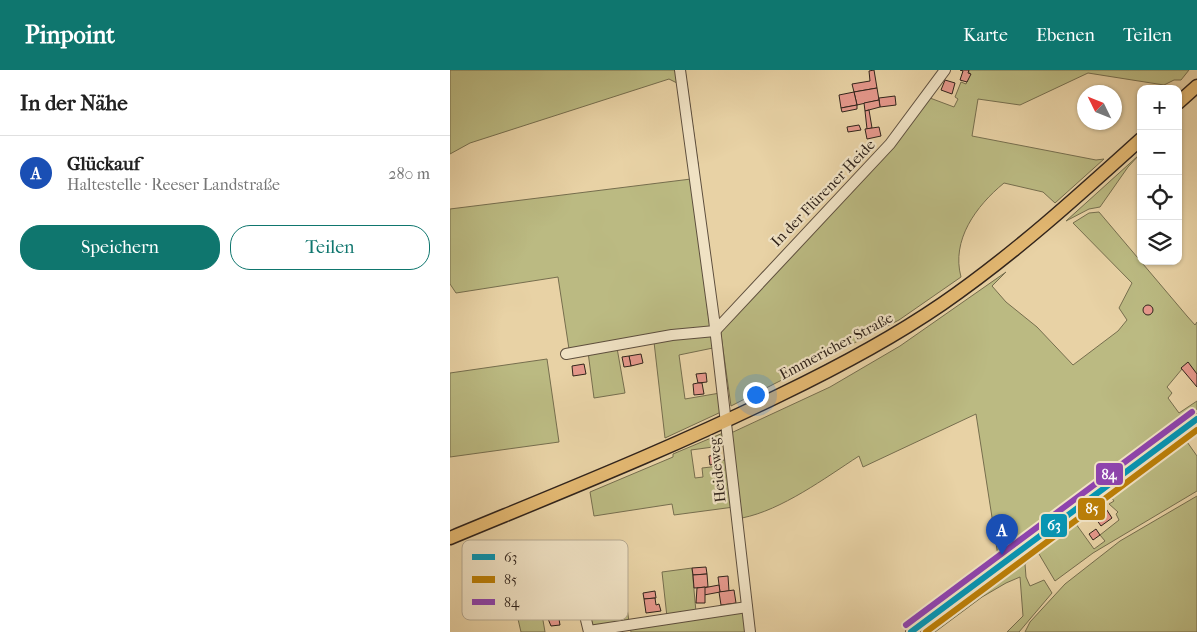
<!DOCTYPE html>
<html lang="de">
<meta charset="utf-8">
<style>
body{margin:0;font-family:"IM FELL French Canon",serif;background:#f6f6f6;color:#222}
.controls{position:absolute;right:15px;top:15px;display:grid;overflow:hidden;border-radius:10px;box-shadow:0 1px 4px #0004}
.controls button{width:45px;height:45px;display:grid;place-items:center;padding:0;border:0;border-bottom:1px solid #e0e0e0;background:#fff;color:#222;font:25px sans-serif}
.compass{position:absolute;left:627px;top:15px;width:45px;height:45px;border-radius:50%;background:#fff;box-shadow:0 1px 4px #0004;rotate:313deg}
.you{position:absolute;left:305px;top:324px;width:18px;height:18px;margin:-12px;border:4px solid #fff;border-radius:50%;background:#1a73e8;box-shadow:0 0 0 8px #1a73e833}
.badge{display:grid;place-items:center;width:32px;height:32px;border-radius:50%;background:#0f766e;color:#fff;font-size:16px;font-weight:700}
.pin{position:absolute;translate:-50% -41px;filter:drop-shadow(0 1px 2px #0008)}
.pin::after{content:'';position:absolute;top:26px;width:18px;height:15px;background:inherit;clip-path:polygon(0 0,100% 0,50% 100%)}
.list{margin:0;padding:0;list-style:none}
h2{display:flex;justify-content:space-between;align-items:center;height:65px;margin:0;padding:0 20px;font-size:21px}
h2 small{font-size:16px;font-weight:400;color:#767676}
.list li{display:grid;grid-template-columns:32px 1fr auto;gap:15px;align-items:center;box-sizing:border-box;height:75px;padding:0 20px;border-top:1px solid #e0e0e0}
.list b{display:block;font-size:19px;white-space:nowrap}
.list p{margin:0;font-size:16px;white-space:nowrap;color:#767676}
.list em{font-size:16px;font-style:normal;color:#767676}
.actions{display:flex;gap:10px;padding:15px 20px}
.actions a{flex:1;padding:11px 0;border:1px solid #0f766e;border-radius:20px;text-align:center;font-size:18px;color:#0f766e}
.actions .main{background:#0f766e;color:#fff}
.icon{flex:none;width:28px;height:28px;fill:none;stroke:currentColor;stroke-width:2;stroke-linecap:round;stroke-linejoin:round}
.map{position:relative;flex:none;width:747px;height:562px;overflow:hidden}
header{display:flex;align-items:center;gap:30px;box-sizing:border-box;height:70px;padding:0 25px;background:#0f766e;color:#fff}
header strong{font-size:24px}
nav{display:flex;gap:28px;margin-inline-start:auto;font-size:18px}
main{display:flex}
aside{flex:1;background:#fff}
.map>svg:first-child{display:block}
.green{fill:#bbba82;stroke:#766e4e}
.building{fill:#e6988c;stroke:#30231b}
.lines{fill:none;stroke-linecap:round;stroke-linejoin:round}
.minor-casing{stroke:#5e4f3e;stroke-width:12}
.major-casing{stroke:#30231b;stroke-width:15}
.minor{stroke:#f0e2c4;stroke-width:10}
.major{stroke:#e4b972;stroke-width:12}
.bus-1-casing{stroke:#f0e2c4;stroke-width:10}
.bus-2-casing{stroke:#f0e2c4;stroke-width:10}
.bus-3-casing{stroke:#f0e2c4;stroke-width:10}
.bus-1{stroke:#0795b3;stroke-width:6}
.bus-2{stroke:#bb7f08;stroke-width:6}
.bus-3{stroke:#8e44ad;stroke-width:6}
.labels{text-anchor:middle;stroke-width:4.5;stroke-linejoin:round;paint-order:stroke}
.street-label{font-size:15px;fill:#30231b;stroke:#f0e2c4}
.key{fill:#f0e2c4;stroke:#b6a991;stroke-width:1}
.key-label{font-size:14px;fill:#30231b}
.line-badge{stroke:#f0e2c4;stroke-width:2}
.badge-label{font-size:14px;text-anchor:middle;font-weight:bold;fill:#fff}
</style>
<header>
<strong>Pinpoint</strong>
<nav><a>Karte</a><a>Ebenen</a><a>Teilen</a></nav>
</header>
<main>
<aside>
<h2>In der Nähe<small></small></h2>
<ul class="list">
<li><span class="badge" style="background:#1a4fb4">A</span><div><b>Glückauf</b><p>Haltestelle · Reeser Landstraße</p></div><em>280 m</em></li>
</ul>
<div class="actions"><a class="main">Speichern</a><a>Teilen</a></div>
</aside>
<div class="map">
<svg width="747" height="562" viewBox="0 0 747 562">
<rect width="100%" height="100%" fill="#e8d2a5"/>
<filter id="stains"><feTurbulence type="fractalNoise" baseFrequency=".004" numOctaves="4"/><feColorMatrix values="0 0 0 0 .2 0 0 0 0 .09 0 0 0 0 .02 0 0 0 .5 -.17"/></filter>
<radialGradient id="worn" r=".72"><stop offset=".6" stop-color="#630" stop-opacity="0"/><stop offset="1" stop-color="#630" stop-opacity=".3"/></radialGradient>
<g class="green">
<polygon points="0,0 235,0 248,94 229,14 219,9 20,73 0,84"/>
<path d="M518,0H739L731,10H724L714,15L638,3L570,35L528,29L522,66L646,90L654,89L605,133L593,122L554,113C526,136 501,170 511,207L449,250L281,336L270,258L480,28L504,37L508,29L505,27L511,12L516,14L520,4Z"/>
<polygon points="689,85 678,97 650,137 639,139 616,151"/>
<polygon points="241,109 260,258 119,279 108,207 6,223 0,214 0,139"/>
<path d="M649,142L737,246L745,255L747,252V304L737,293L717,317L722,323L718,328L729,343L747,331V339L548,486L526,344L413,397L409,386C375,408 332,440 292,448L281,363L380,317L450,276L556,202L542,216L556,232L587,257L623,295L668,261L677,250L669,238L682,213L623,153L639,143Z"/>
<polygon points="259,264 262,266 263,278 229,285 235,329 270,323 271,342 215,368 204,272"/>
<polygon points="167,278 175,323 144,328 138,282"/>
<polygon points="97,289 109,372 0,387 0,303"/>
<polygon points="273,363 278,375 241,380 245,408 253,407 252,398 270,396 270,391 278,389 284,437 224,445 222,434 144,446 140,422 223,387 223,384"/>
<polygon points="735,369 747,386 747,421 643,483 605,511 586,479 628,448 629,451 626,454 644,479 655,471 650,465 669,450 666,444 668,442 659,434 664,431 661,427 653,429"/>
<polygon points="747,426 747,562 575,562 580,552 615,514 670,471"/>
<path d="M581,486V489L575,494L576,507L580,516L594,510L602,523L569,562H557L573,546L570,507L556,513L532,527L485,562H474C509,536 544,509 581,486Z"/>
<polygon points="242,498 246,542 217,547 212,502"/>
<polygon points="174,515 179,552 140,556 133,521"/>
<polygon points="89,527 95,562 71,562 64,532"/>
<polygon points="294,541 296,562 181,562 180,558"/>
</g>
<g class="building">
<polygon points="424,0 427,18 404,22 402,14 420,11 419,1"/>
<polygon points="510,0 519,0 518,3 521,4 517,12 510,10 513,1"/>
<polygon points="495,10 505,13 502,24 491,20"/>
<polygon points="427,18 429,30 407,35 404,22"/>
<polygon points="404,22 407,35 391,38 389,25"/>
<polygon points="445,26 446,35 430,37 429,28"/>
<polygon points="429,30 430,37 415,41 414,33"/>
<polygon points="407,35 407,39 392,42 391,38"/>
<polygon points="419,40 422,58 417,59 415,41"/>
<polygon points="409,55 411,60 398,62 397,57"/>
<polygon points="429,57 431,66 417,69 415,59"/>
<circle cx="698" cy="240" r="5"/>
<polygon points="191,284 193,293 181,296 179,286"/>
<polygon points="179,286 181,296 174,297 172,287"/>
<polygon points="738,292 747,304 747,317 731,298"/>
<polygon points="134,294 136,304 123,306 122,296"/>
<polygon points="256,303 257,312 248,313 246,304"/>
<polygon points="248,313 252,313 254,324 244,325 243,314"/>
<polygon points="269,385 270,393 260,395 259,386"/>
<polygon points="653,434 662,448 651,456 642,443"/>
<polygon points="646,459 650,465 643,470 639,464"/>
<polygon points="256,497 257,504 243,505 242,498"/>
<polygon points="257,504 258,517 244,518 243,505"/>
<polygon points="278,506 279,521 270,522 268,507"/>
<polygon points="269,515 270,522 254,525 253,518"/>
<polygon points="255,517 255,533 246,533 247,518"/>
<polygon points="284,520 286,533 271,535 269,522"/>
<polygon points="205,521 206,528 194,529 193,523"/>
<polygon points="205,528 206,535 209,534 211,541 196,543 194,529"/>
<polygon points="113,538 115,547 109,549 110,555 101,556 96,544"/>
</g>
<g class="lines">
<g class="minor-casing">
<g id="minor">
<polyline points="230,0 264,249 300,562"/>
<polyline points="116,284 222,265 265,261 440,74 495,0"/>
<polyline points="130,525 139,562"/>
<polyline points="139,561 297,537"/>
<polyline points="461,562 747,349"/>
</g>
</g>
<g class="major-casing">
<g id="major">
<polyline points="728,33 747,16"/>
<path d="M0,468C111,422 222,378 330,325C386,298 441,269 492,234C563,185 627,127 691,69"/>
</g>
</g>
<use href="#minor" class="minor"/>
<use href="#major" class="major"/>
<g class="bus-1-casing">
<polyline id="bus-1" points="461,562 747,349"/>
</g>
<g class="bus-2-casing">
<polyline id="bus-2" points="476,562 747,360"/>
</g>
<g class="bus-3-casing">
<polyline id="bus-3" points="456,555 742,342"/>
</g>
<use href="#bus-1" class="bus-1"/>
<use href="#bus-2" class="bus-2"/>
<use href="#bus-3" class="bus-3"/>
</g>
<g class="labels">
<g class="street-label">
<text transform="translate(373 123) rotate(-46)" y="5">In der Flürener Heide</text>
<text transform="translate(386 276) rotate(-28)" y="5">Emmericher Straße</text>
<text transform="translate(267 400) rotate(-96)" y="5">Heideweg</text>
</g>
</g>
<rect x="12" y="470" width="166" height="80" rx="8" class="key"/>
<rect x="22" y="484" width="23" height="6" fill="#0795b3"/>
<rect x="22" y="506" width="23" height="7" fill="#bb7f08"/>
<rect x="22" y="529" width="23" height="6" fill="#8e44ad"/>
<g class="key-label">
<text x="54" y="492">63</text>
<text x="54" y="514">85</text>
<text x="54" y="537">84</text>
</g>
<g class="line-badge">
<rect x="645" y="392" width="29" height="24" rx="5" fill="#8e44ad"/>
<rect x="627" y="427" width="29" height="24" rx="5" fill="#bb7f08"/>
<rect x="590" y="443" width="28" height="25" rx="5" fill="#0795b3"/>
</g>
<g class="badge-label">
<text x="659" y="409">84</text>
<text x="642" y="443">85</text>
<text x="604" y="460">63</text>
</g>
<rect width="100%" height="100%" filter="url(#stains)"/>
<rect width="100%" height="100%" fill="url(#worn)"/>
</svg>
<div class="controls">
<button>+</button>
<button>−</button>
<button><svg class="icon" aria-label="locate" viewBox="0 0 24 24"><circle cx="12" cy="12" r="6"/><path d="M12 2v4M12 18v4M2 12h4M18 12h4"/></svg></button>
<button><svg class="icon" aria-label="layers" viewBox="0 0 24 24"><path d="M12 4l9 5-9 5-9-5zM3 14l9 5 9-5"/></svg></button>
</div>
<svg class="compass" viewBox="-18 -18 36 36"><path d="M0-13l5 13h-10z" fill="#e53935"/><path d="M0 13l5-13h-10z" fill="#767676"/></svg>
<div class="you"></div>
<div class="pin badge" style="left:552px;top:485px;background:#1a4fb4">A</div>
</div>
</main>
